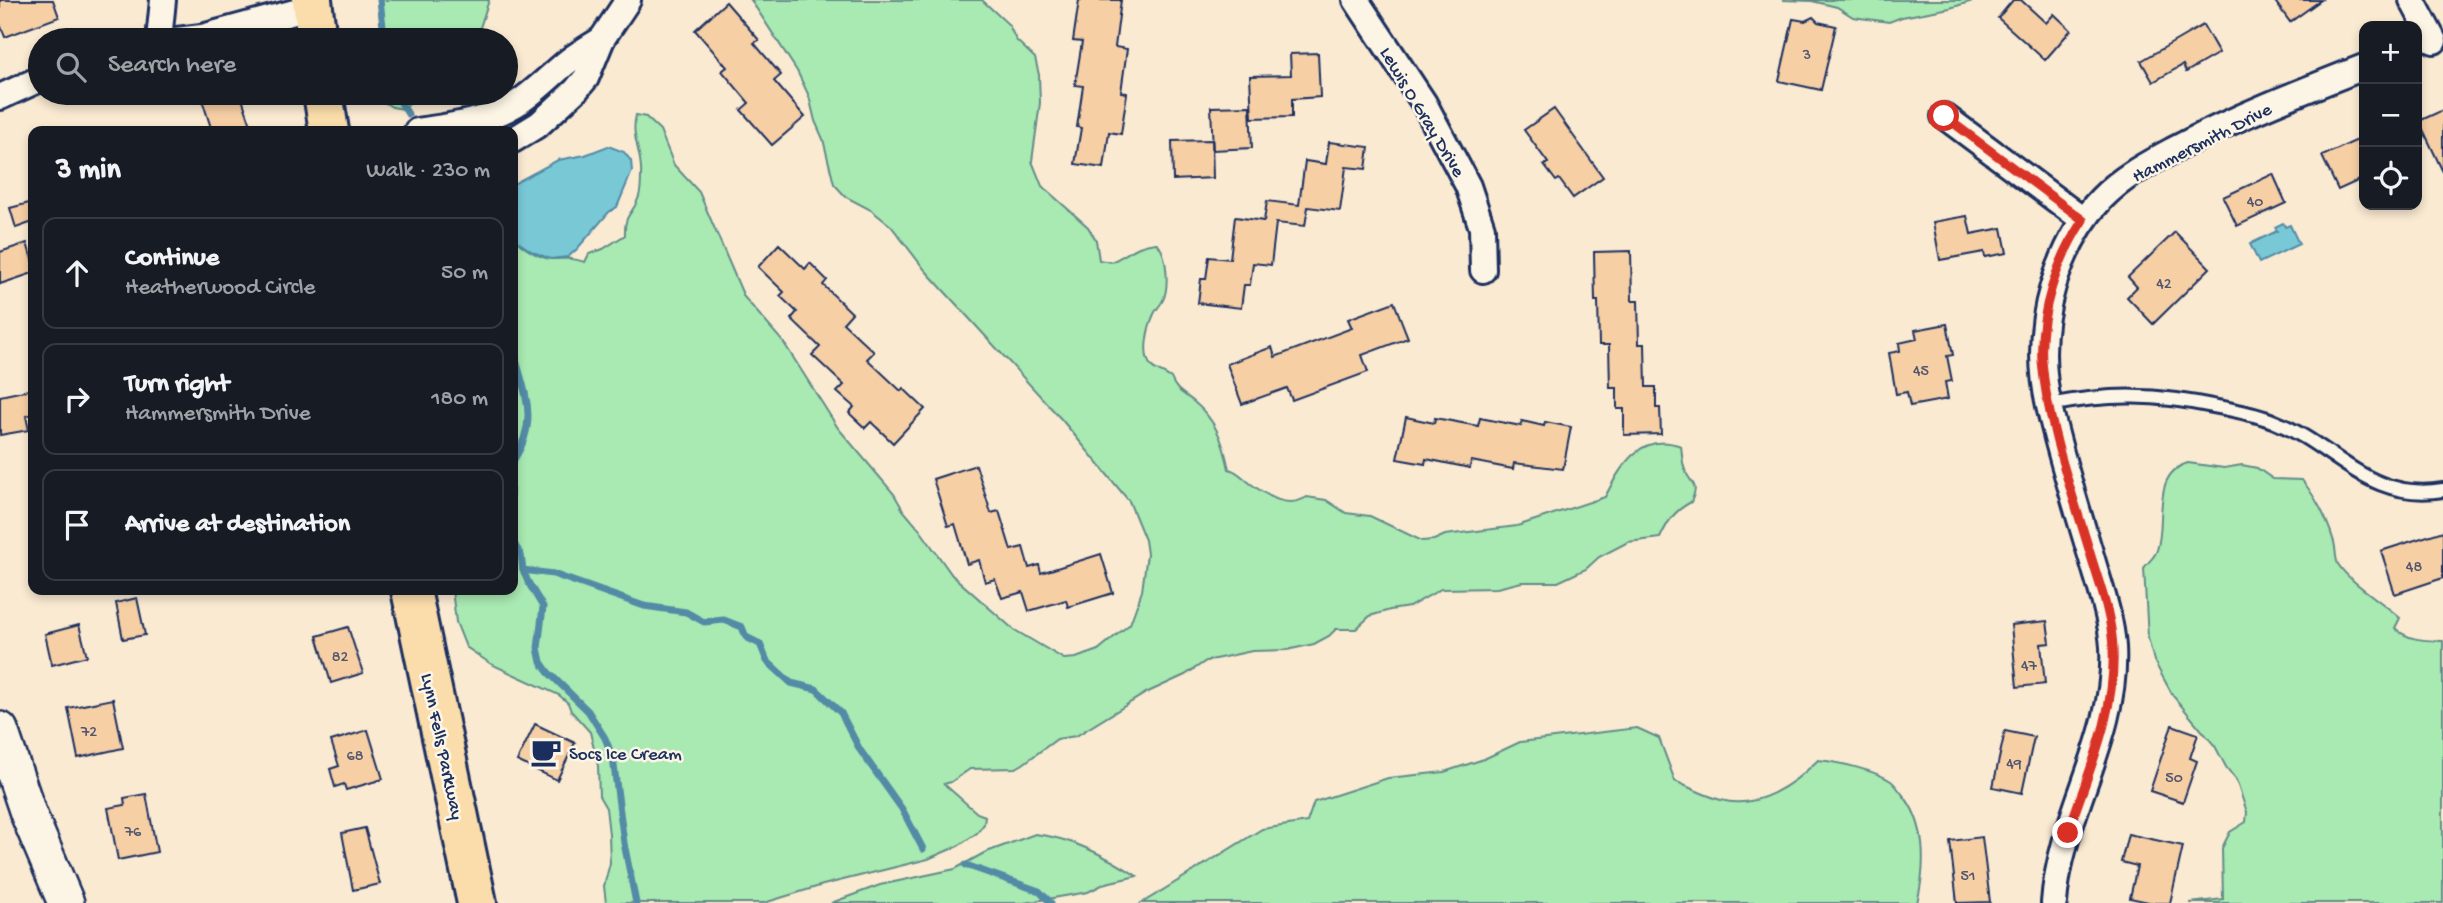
<!DOCTYPE html>
<meta charset="utf-8">
<style>
body{margin:0;font-family:"Gochi Hand",sans-serif;background:#242831;color:#f1f3f6}
.controls{position:absolute;right:21px;top:21px;display:grid;overflow:hidden;border-radius:14px;box-shadow:0 4px 10px #0003}
.controls button{width:63px;height:63px;display:grid;place-items:center;padding:0;border:0;border-bottom:2px solid #363941;background:#171b24;color:#f1f3f6;font:35px sans-serif}
.stop{position:absolute;width:21px;height:21px;margin:-16px;border:5px solid #d93025;border-radius:50%;background:#fff}
.stop.end{background:#d93025;border-color:#fff;box-shadow:0 2px 7px #0008}
.list{margin:0;padding:0;list-style:none}
h2{display:flex;justify-content:space-between;align-items:center;height:91px;margin:0;padding:0 28px;font-size:30px}
h2 small{font-size:23px;font-weight:400;color:#9ea1a6}
.list li{display:grid;grid-template-columns:46px 1fr auto;gap:21px;align-items:center;box-sizing:border-box;height:112px;margin:0 14px 14px;padding:0 14px;border:2px solid #363941;border-radius:14px}
.list b{display:block;font-size:26px;white-space:nowrap}
.list p{margin:0;font-size:23px;white-space:nowrap;color:#9ea1a6}
.list em{font-size:23px;font-style:normal;color:#9ea1a6}
.icon{flex:none;width:38px;height:38px;fill:none;stroke:currentColor;stroke-width:2;stroke-linecap:round;stroke-linejoin:round}
.map{position:relative;flex:none;width:2443px;height:903px;overflow:hidden}
.search{position:absolute;background:#171b24;box-shadow:0 4px 10px #0003;left:28px;top:28px;width:490px;height:77px;display:flex;align-items:center;gap:18px;box-sizing:border-box;padding:0 24px;border-radius:38px;color:#9ea1a6;font-size:26px}
.panel{position:absolute;background:#171b24;box-shadow:0 4px 10px #0003;left:28px;top:126px;width:490px;height:469px;border-radius:14px}
.map>svg:first-child{display:block}
.green{fill:#a9e9b2;stroke:#628c88;stroke-width:2}
.water{fill:#79c8d6;stroke:#538ba6;stroke-width:2}
.lines{fill:none;stroke-linecap:round;stroke-linejoin:round}
.stream{stroke:#538ba6;stroke-width:7}
.building{fill:#f6cfa5;stroke:#1b2f5e;stroke-width:2}
.lane-casing{stroke:#1b2f5e;stroke-width:18}
.street-casing{stroke:#1b2f5e;stroke-width:30}
.secondary-casing{stroke:#1b2f5e;stroke-width:40}
.primary-casing{stroke:#1b2f5e;stroke-width:44}
.lane{stroke:#fcf5e5;stroke-width:12}
.street{stroke:#fcf5e5;stroke-width:24}
.secondary{stroke:#fcf5e5;stroke-width:35}
.primary{stroke:#fbddab;stroke-width:38}
.route{stroke:#d93025;stroke-width:9}
.labels{text-anchor:middle;stroke-width:5;stroke-linejoin:round;paint-order:stroke}
.number-label{font-size:16px;fill:#525770}
.street-label{font-size:19px;fill:#1b2f5e;stroke:#fcf5e5}
.poi-label{font-size:19px;fill:#1b2f5e;stroke:#fcf5e5;text-anchor:start}
</style>
<div class="map">
<svg width="2443" height="903" viewBox="0 0 2443 903">
<rect width="100%" height="100%" fill="#faead2"/>
<filter id="ink" filterUnits="userSpaceOnUse"><feTurbulence type="fractalNoise" baseFrequency=".0143" numOctaves="2"/><feDisplacementMap in="SourceGraphic" scale="14" xChannelSelector="R" yChannelSelector="G"/><feConvolveMatrix kernelMatrix="1 2 1 2 8 2 1 2 1" color-interpolation-filters="sRGB"/></filter>
<g filter="url(#ink)">
<g class="green">
<polygon points="381,0 489,0 476,40 380,40 385,27"/>
<path d="M751,0H982L1009,25L1016,40L1035,58L1039,75L1040,103L1032,161L1042,186L1088,227L1096,240L1099,260L1111,262C1129,254 1135,245 1156,243C1168,252 1169,288 1163,300C1161,305 1156,309 1154,314C1148,327 1141,356 1152,367C1156,371 1166,374 1171,378C1176,391 1183,393 1193,401C1216,420 1223,441 1229,469C1238,471 1244,479 1251,484C1269,497 1287,509 1307,497L1326,500L1346,513L1370,516L1422,541L1434,540L1445,535L1517,526L1605,497C1621,466 1640,431 1681,446C1682,453 1682,463 1685,470C1691,486 1700,482 1691,502C1674,511 1668,521 1660,538L1628,542L1599,557L1586,569L1558,582H1522L1497,588L1441,589L1409,607L1390,610L1370,616L1356,629H1336L1329,636L1314,644L1287,650L1252,651L1206,661L1185,675L1146,693L1076,736L1057,739L1023,764L1016,768L970,769L951,782L944,784L977,813L985,816L984,824L977,833L958,846L928,859L823,885L764,903H606L604,886L610,863L609,834L606,808L599,796L598,766L590,732L571,711L568,703L559,695L491,664L466,647L456,622L452,590H513V237C522,247 538,258 552,259C568,259 567,257 585,262L589,254L603,249L625,235C624,213 632,216 638,199C641,193 641,183 641,176C643,153 630,138 636,115L646,117L660,130L674,165L699,192L744,297L784,343L838,428L894,494L903,510L920,530L952,575L1013,629L1064,659L1076,658L1098,650L1130,624L1142,591L1147,554L1145,540L1129,501L1062,420L925,270L891,226L871,210L846,197L834,184L823,139L815,121L809,96L797,71Z"/>
<polygon points="1783,0 1976,0 1950,8 1902,17 1889,22 1853,17 1837,7 1812,1"/>
<polygon points="370,93 422,93 403,109 392,107"/>
<path d="M2188,463L2224,468L2242,465L2257,468L2273,479L2302,480C2317,499 2327,518 2334,542C2336,549 2335,558 2338,564C2350,583 2383,602 2400,618L2395,628C2408,641 2426,640 2443,641V903H2190L2223,899L2222,848L2230,832L2246,822L2247,812L2236,780L2226,767L2215,746L2173,696L2154,661L2148,638L2144,568C2148,562 2155,557 2157,550C2167,522 2150,474 2188,463Z"/>
<path d="M1637,728L1659,738L1675,781C1690,788 1706,796 1721,800C1757,810 1793,785 1818,760C1838,762 1874,770 1891,781C1895,784 1899,790 1902,794C1927,823 1926,867 1917,903H1142L1262,829L1307,822L1314,802L1388,778L1444,772L1484,759L1520,742Z"/>
<path d="M1035,834C1072,838 1106,856 1137,876L1106,883L1088,892L1024,903H831L880,885L955,869L984,853Z"/>
</g>
<g class="water">
<polygon points="608,146 624,152 631,161 632,171 617,207 609,212 577,249 568,257 550,259 531,251 514,239 513,184 558,160 585,155"/>
<polygon points="2283,223 2285,227 2290,225 2299,244 2259,263 2250,244 2277,231 2275,227"/>
</g>
<g class="lines">
<g class="stream">
<polyline points="377,40 383,27 380,0"/>
<polyline points="395,93 408,114"/>
<path d="M513,348C523,391 541,419 513,461"/>
<polyline points="513,542 521,555 523,570 528,582 543,607 538,648 541,662 548,672 588,711 605,738 613,758 624,843 636,903"/>
<polyline points="523,570 553,574 644,606 686,612 704,622 724,620 742,627 746,637 760,644 767,661 791,683 816,689 841,713 860,750 902,809 923,849"/>
<polyline points="966,865 1039,891 1051,903"/>
</g>
</g>
<g class="building">
<polygon points="0,0 53,0 59,17 5,37 0,24"/>
<polygon points="1079,0 1121,0 1115,47 1127,49 1121,92 1127,93 1121,134 1109,132 1104,168 1075,164 1081,128 1077,127 1083,86 1075,85 1082,42 1073,41"/>
<polygon points="2013,0 2021,0 2046,23 2054,14 2071,30 2045,60 1998,18"/>
<polygon points="2274,0 2321,0 2290,22"/>
<polygon points="726,2 759,40 754,43 781,75 774,81 805,117 772,145 741,110 749,103 722,71 727,67 695,30"/>
<polygon points="1813,17 1818,22 1836,26 1821,90 1779,81 1793,19 1805,21"/>
<polygon points="2203,25 2219,53 2186,72 2183,65 2153,82 2141,61"/>
<polygon points="1318,53 1320,97 1292,99 1292,117 1252,118 1250,76 1291,75 1290,54"/>
<polygon points="200,93 240,93 252,128 241,131 212,131"/>
<polygon points="1250,106 1252,148 1213,150 1211,107"/>
<polygon points="1554,109 1603,177 1573,198 1559,179 1556,181 1544,165 1548,163 1524,130"/>
<polygon points="2443,110 2443,172 2419,121"/>
<polygon points="2364,137 2364,178 2338,190 2322,156"/>
<polygon points="1212,140 1213,178 1173,180 1172,141"/>
<polygon points="1329,142 1369,147 1366,169 1346,167 1340,211 1308,207 1305,226 1276,223 1271,265 1253,263 1250,285 1244,285 1241,308 1198,303 1201,279 1206,279 1209,257 1230,259 1235,217 1264,221 1267,201 1299,205 1305,161 1326,164"/>
<polygon points="2273,174 2286,203 2237,226 2223,197"/>
<polygon points="33,202 33,222 16,228 10,208"/>
<polygon points="1967,216 1971,234 2002,228 2007,253 1985,257 1984,252 1940,260 1933,222"/>
<polygon points="2175,232 2210,268 2153,324 2127,297 2137,287 2128,277"/>
<polygon points="27,243 33,263 33,273 0,284 0,252"/>
<polygon points="779,244 805,269 810,263 827,280 823,285 852,313 843,323 874,352 867,359 901,391 903,388 925,409 893,443 871,422 865,428 849,413 854,407 837,392 844,385 812,355 820,347 791,319 797,312 780,296 784,292 758,267"/>
<polygon points="1631,251 1632,301 1638,301 1639,344 1645,344 1646,387 1656,387 1656,408 1660,408 1661,434 1624,435 1624,409 1617,409 1617,388 1610,388 1609,345 1599,345 1598,301 1595,301 1594,252"/>
<polygon points="1394,302 1408,338 1362,355 1368,372 1292,400 1287,388 1242,404 1227,364 1272,347 1275,357 1352,328 1348,319"/>
<polygon points="1947,324 1953,355 1947,356 1952,381 1945,382 1948,399 1910,406 1907,392 1896,394 1889,353 1900,351 1899,343 1917,339 1915,330"/>
<polygon points="33,389 33,414 26,416 29,430 0,435 0,396"/>
<polygon points="1406,417 1434,423 1435,418 1478,426 1480,418 1521,426 1522,421 1544,426 1545,422 1571,427 1563,469 1514,463 1513,469 1471,461 1470,468 1426,459 1425,464 1397,459"/>
<polygon points="976,465 991,513 999,511 1011,550 1023,547 1029,568 1039,565 1041,573 1101,554 1113,593 1068,607 1066,600 1029,611 1023,592 1002,598 995,579 985,582 979,560 967,564 955,524 948,526 933,479"/>
<polygon points="2443,531 2443,578 2395,594 2381,551"/>
<polygon points="137,598 145,635 123,639 116,603"/>
<polygon points="2047,621 2050,643 2041,644 2045,684 2017,687 2011,625"/>
<polygon points="79,625 87,656 52,665 45,634"/>
<polygon points="348,627 363,673 331,683 317,636"/>
<polygon points="113,699 123,748 78,758 68,708"/>
<polygon points="535,724 575,743 557,780 517,761"/>
<polygon points="2172,725 2198,734 2190,758 2197,761 2183,802 2150,791"/>
<polygon points="368,730 383,779 346,790 344,784 335,787 330,769 339,766 331,741"/>
<polygon points="2005,731 2034,737 2022,793 1993,787"/>
<polygon points="146,794 157,852 118,860 108,808 125,805 124,798"/>
<polygon points="365,828 380,884 353,890 342,833"/>
<polygon points="2128,834 2183,846 2170,903 2153,903 2130,898 2137,866 2121,862"/>
<polygon points="1982,837 1990,902 1957,903 1950,841"/>
</g>
<g class="lines">
<g class="lane-casing">
<path id="lane" d="M2049,405C2111,393 2156,394 2218,407C2237,411 2256,414 2275,422C2337,447 2368,502 2443,490"/>
</g>
<g class="street-casing">
<g id="street">
<polyline points="1356,0 1424,103 1468,186 1482,228 1483,270"/>
<polyline points="2412,0 2434,41"/>
<polyline points="159,40 163,0"/>
<polyline points="177,40 202,37 313,7"/>
<polyline points="0,97 40,79"/>
<polyline points="1944,116 2083,220"/>
<path d="M417,131C450,126 487,122 516,104C534,93 549,77 566,63C577,54 590,47 602,39"/>
<polyline points="513,140 539,124 576,90 586,78 602,39 628,0"/>
<path d="M2054,903C2060,814 2118,737 2113,647C2111,617 2100,587 2092,559C2077,509 2061,458 2049,406C2040,366 2041,326 2053,286C2063,254 2077,224 2101,199C2122,177 2149,163 2175,149C2236,117 2300,92 2364,67"/>
</g>
</g>
<g class="secondary-casing">
<polyline id="secondary" points="0,730 28,813 66,903"/>
</g>
<g class="primary-casing">
<g id="primary">
<polyline points="312,0 317,40"/>
<polyline points="323,93 329,131"/>
<polyline points="411,590 477,903"/>
</g>
</g>
<use href="#lane" class="lane"/>
<use href="#street" class="street"/>
<use href="#secondary" class="secondary"/>
<use href="#primary" class="primary"/>
</g>
</g>
<g class="lines" filter="url(#ink)">
<path class="route" d="M1944,116L2083,220C2057,260 2039,313 2042,361C2047,424 2073,495 2091,556C2100,586 2112,617 2113,649C2116,714 2088,772 2068,833"/>
</g>
<defs>
<g id="cafe-bare" transform="scale(2.415)"><path d="M-5.5-4.5H6V0H3Q3 3.5 0 3.5H-2.5Q-5.5 3.5-5.5 0ZM3-3.2v2h1.7v-2ZM-6 4.5H4V6H-6Z" fill="#1b2f5e" stroke="#fcf5e5" stroke-width="2.5" paint-order="stroke"/></g>
</defs>
<g fill-rule="evenodd">
<use href="#cafe-bare" x="546" y="752"/>
</g>
<g class="labels">
<g class="number-label">
<text x="1807" y="59">3</text>
<text x="2255" y="206">40</text>
<text x="2164" y="288">42</text>
<text x="1921" y="375">45</text>
<text x="2414" y="571">48</text>
<text x="340" y="661">82</text>
<text x="2029" y="670">47</text>
<text x="89" y="736">72</text>
<text x="355" y="760">68</text>
<text x="2014" y="768">49</text>
<text x="2174" y="782">50</text>
<text x="133" y="836">76</text>
<text x="1968" y="880">51</text>
</g>
<g class="street-label">
<text transform="translate(1424 111) rotate(59)" y="7">Lewis O Gray Drive</text>
<text transform="translate(2201 141) rotate(-27)" y="7">Hammersmith Drive</text>
<text transform="translate(444 746) rotate(78)" y="7">Lynn Fells Parkway</text>
</g>
<g class="poi-label">
<text x="569" y="759">Socs Ice Cream</text>
</g>
</g>
</svg>
<div class="controls">
<button>+</button>
<button>−</button>
<button><svg class="icon" aria-label="locate" viewBox="0 0 24 24"><circle cx="12" cy="12" r="6"/><path d="M12 2v4M12 18v4M2 12h4M18 12h4"/></svg></button>
</div>
<div class="stop" style="left:1944px;top:116px"></div>
<div class="stop end" style="left:2068px;top:833px"></div>
<div class="search"><svg class="icon" aria-label="search" viewBox="0 0 24 24"><circle cx="10" cy="10" r="6"/><path d="M15 15l6 6"/></svg>Search here</div>
<section class="panel">
<h2>3 min<small>Walk · 230 m</small></h2>
<ul class="list">
<li><svg class="icon" aria-label="ahead" viewBox="0 0 24 24"><path d="M12 20V5M6 11l6-6 6 6"/></svg><div><b>Continue</b><p>Heatherwood Circle</p></div><em>50 m</em></li>
<li><svg class="icon" aria-label="right" viewBox="0 0 24 24"><path d="M7 20v-9h11M14 6l5 5-5 5"/></svg><div><b>Turn right</b><p>Hammersmith Drive</p></div><em>180 m</em></li>
<li><svg class="icon" aria-label="arrive" viewBox="0 0 24 24"><path d="M6 21V4h12l-3 4 3 4H6"/></svg><div><b>Arrive at destination</b></div></li>
</ul>
</section>
</div>
